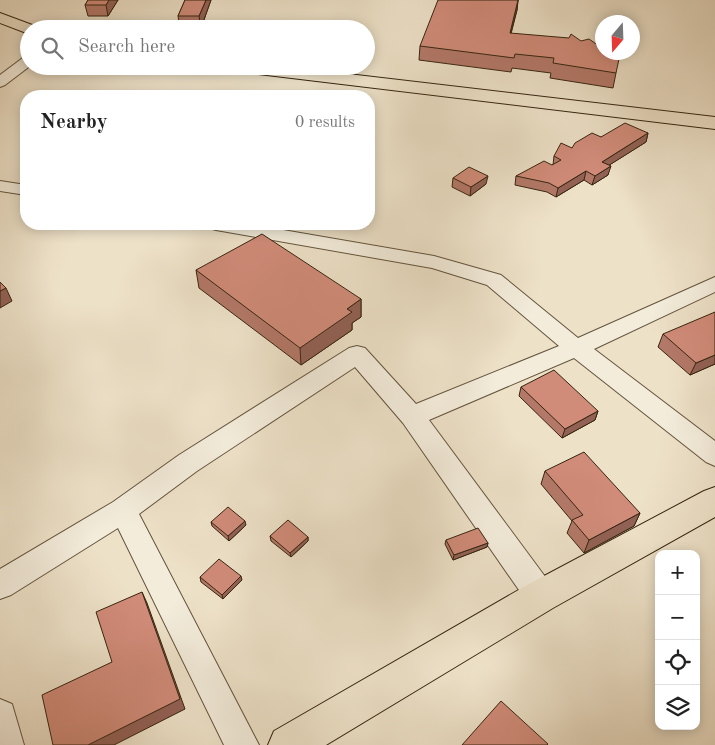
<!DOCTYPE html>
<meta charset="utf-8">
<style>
body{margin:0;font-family:"Old Standard TT",serif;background:#f6f6f6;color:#222}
.controls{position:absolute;right:15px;bottom:15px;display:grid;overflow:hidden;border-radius:10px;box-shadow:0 2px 12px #0003}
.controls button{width:45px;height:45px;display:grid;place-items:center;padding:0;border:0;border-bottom:1px solid #e0e0e0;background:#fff;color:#222;font:25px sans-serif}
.compass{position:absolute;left:595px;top:15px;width:45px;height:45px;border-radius:50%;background:#fff;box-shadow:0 2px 12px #0003;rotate:199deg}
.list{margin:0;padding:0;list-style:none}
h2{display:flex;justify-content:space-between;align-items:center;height:65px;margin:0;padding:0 20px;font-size:21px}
h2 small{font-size:16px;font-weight:400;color:#767676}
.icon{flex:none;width:28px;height:28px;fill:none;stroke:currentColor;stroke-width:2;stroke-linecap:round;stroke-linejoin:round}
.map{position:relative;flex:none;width:715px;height:745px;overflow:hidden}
.search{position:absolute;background:#fff;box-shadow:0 2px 12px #0003;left:20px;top:20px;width:355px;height:55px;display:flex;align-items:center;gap:12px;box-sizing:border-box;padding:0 18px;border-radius:28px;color:#767676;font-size:19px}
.panel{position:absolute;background:#fff;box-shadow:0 2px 12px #0003;left:20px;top:90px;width:355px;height:140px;border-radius:20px}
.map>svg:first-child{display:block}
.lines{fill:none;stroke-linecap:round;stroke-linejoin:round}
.minor-casing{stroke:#64543d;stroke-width:2}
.major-casing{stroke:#36250f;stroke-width:2}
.minor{fill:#f3ecdb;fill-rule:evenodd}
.major{fill:#ede1c8;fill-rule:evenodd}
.wall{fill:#b37868;stroke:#36250f}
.shaded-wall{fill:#926155;stroke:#36250f}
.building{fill:#d08b79;stroke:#36250f}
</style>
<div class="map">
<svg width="715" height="745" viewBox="0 0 715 745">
<rect width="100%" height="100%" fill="#ede1c8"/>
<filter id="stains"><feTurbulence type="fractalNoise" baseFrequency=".004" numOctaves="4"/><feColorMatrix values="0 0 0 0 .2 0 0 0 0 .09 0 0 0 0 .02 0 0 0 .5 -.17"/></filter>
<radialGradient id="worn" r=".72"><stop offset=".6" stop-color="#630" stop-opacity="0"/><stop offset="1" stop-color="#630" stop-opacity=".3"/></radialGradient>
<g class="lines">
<g class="minor-casing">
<g id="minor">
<polygon points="29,56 30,66 5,85 0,87 0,75 24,57"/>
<polygon points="0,181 26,185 26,195 0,191"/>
<polygon points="206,224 248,224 434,256 501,275 578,338 715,277 715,292 594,349 715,441 715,466 706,462 574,358 429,420 552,586 556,596 552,606 541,610 530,606 403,423 355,367 197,471 139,514 259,745 224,745 118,528 11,595 0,599 0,569 113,502 179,455 349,348 357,346 365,348 416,404 559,346 487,285 432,268 216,230 209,228"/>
<polygon points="0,699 12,704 24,745 0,745"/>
</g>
</g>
<g class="major-casing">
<g id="major">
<polygon points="0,13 35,26 37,29 29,29 29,34 0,23"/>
<polygon points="226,66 280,66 715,117 715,129 234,71 228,70"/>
<polygon points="715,487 715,517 553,608 326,745 268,745 274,731 529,584 704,491"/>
</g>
</g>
<use href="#minor" class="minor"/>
<use href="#major" class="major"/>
</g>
<g class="wall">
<polygon points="88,0 118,0 108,16 88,16 85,5"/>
<polygon points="185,0 211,0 201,28 180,28 178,16"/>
<polygon points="518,0 517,10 511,34 616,73 613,88 550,78 551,73 512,68 511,72 419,60 420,46"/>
<polygon points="648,133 646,142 609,165 608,175 592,185 584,180 556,197 547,192 515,185 516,176 553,165 554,156 572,148 601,137"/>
<polygon points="453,178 486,184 470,196 452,187"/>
<polygon points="196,270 361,299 361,317 352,323 352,330 301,365 199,288"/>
<polygon points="663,334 715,364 690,375 658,347"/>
<polygon points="521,387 598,411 595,420 562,438 519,396"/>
<polygon points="545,471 640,513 634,526 584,553 567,533 572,521 541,484"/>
<polygon points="211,522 246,525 229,541 212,526"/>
<polygon points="270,536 308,537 308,541 291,557 271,541"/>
<polygon points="446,540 488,543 487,547 453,560 445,544"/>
<polygon points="200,577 242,580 223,599 201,582"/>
</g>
<g class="shaded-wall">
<polygon points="109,0 118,0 108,16 106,5"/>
<polygon points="206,0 211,0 201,28 199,16"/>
<polygon points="518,0 517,10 507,47 510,33"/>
<polygon points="648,133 646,142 600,171 602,162"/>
<polygon points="611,166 608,175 592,185 595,176"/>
<polygon points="586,171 584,180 556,197 558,188"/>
<polygon points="488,176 486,184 470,196 471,187"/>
<polygon points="6,288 12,301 0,308 0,291"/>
<polygon points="361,299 361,317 352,323 352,330 301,365 300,348 347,309"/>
<polygon points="715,355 715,364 690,375 696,363"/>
<polygon points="598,411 595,420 562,438 565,429"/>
<polygon points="640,513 634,526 584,553 589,540"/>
<polygon points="245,521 246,525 229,541 228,536"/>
<polygon points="308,537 308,541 291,557 290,553"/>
<polygon points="488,543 487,547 453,560 454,555"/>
<polygon points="241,576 242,580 223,599 222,595"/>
<polygon points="142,592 147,603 185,709 114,745 88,745"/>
</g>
<g class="building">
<polygon points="88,0 109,0 106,5 85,5"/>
<polygon points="185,0 206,0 199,16 178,16"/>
<polygon points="438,0 518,0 510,33 569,38 571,34 581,41 589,39 602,48 602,52 609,52 619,59 616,73 553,63 554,58 515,54 514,58 420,46"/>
<polygon points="625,123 648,133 602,162 611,166 595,176 586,171 558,188 549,183 516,176 544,161 552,165 561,160 554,156 561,143 572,148 575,143 592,133 601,137"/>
<polygon points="469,167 488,176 471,187 453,178"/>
<polygon points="262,234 361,299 347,309 352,312 300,348 196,270"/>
<polygon points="0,282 6,288 0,291"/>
<polygon points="715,312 715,355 696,363 663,334"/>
<polygon points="554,370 598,411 565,429 521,387"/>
<polygon points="584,452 640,513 589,540 572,520 583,515 545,471"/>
<polygon points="228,507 245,521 228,536 211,522"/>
<polygon points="288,520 308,537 290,553 270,536"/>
<polygon points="478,528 488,543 454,555 446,540"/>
<polygon points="219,559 241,576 222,595 200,577"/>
<polygon points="142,592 180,699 88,745 53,745 42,695 112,662 96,612"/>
<polygon points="501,701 548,744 547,745 462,745"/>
</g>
<rect width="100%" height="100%" filter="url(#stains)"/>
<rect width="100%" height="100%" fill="url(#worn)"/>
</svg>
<div class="controls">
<button>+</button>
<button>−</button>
<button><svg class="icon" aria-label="locate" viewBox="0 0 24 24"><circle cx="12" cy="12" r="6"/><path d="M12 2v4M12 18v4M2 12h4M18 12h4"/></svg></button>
<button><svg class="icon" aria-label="layers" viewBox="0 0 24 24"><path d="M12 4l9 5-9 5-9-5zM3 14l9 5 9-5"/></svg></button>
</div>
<svg class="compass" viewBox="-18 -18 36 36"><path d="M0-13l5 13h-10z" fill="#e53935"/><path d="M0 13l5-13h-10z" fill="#767676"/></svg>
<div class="search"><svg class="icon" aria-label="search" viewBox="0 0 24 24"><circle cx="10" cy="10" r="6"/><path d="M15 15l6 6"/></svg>Search here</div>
<section class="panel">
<h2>Nearby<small>0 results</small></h2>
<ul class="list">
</ul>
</section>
</div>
